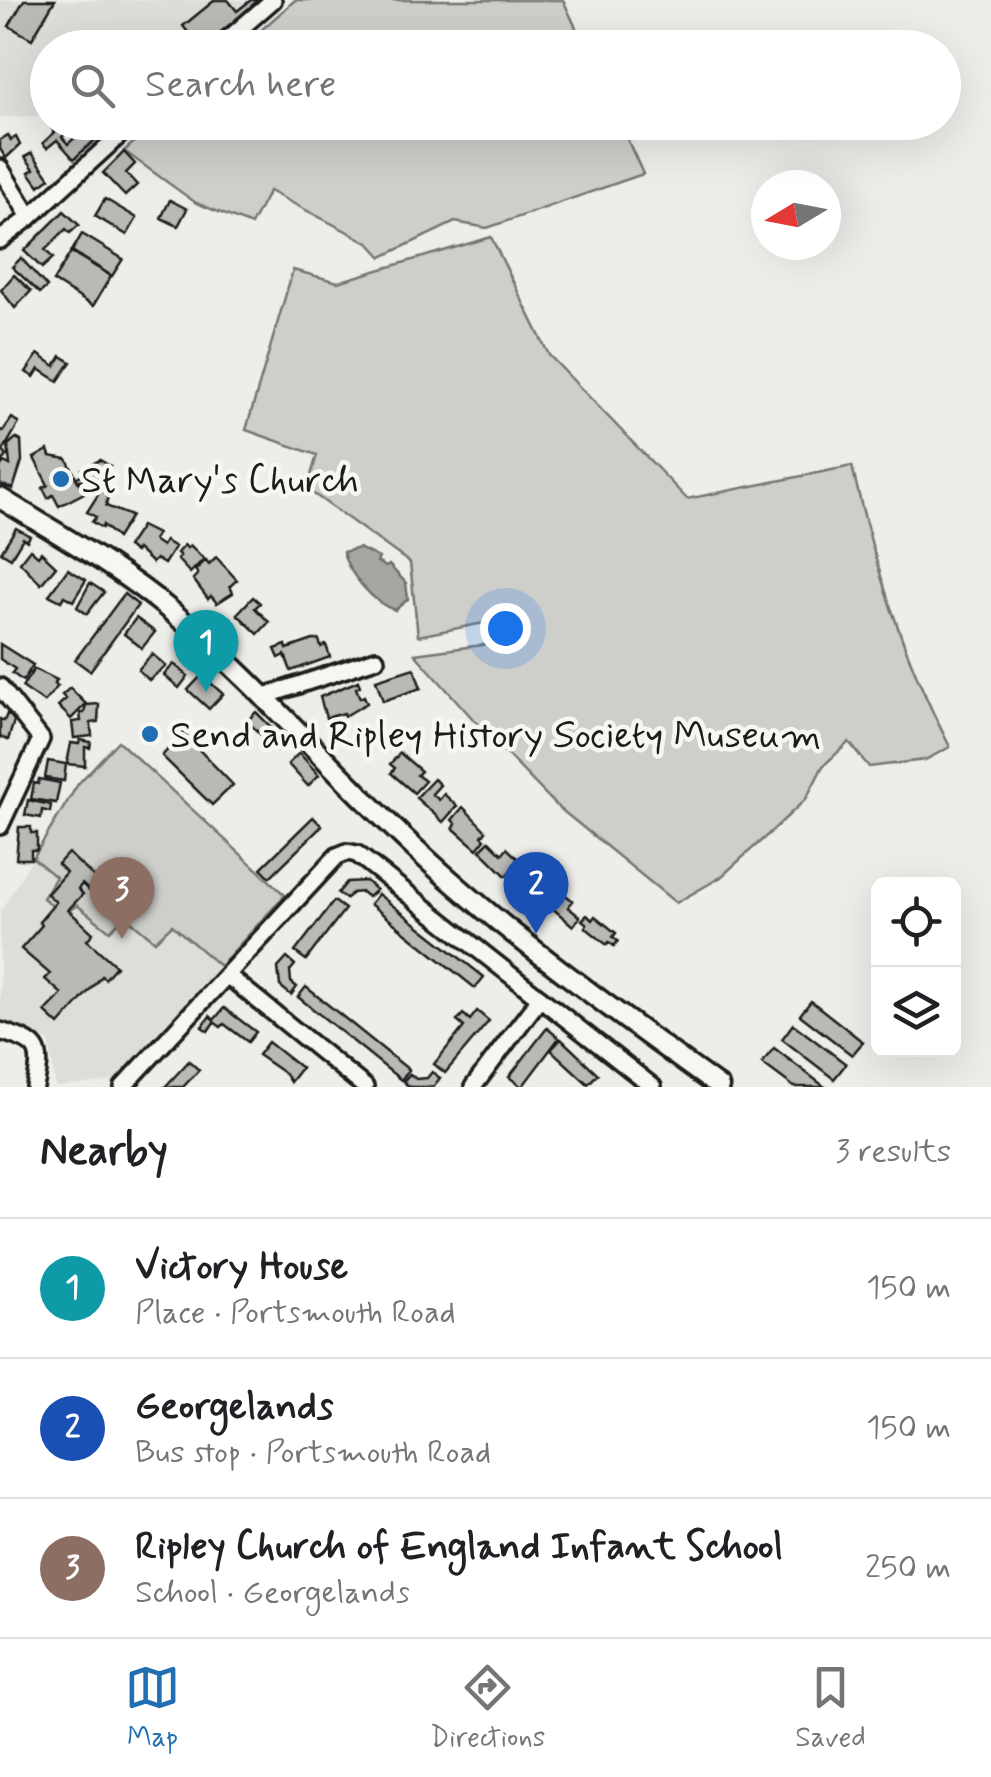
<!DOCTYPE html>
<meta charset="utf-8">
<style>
body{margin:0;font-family:Mynerve,sans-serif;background:#f2f2f2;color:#202124}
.controls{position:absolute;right:30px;bottom:30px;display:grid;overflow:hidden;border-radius:15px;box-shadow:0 10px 40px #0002}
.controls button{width:90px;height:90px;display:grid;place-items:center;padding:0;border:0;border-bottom:2px solid #e0e0e0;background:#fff;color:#202124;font:50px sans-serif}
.compass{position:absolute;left:751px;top:170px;width:90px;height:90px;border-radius:50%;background:#fff;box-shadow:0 10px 40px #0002;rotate:260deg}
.you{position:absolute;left:505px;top:628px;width:35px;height:35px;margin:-25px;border:8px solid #fff;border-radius:50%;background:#1a73e8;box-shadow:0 0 0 15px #1a73e833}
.badge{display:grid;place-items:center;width:65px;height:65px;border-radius:50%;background:#1f6fb2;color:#fff;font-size:32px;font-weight:700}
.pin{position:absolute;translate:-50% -82px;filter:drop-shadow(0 2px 5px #0008)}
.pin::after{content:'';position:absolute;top:52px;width:35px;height:30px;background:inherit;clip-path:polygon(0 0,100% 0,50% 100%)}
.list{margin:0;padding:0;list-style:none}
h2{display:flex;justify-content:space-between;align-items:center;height:130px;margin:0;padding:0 40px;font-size:42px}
h2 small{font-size:32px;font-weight:400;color:#757577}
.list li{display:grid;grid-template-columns:65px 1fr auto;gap:30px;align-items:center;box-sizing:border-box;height:140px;padding:0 40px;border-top:2px solid #e0e0e0}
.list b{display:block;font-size:38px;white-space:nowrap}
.list p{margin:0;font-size:32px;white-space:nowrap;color:#757577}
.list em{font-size:32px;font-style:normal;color:#757577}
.icon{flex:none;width:55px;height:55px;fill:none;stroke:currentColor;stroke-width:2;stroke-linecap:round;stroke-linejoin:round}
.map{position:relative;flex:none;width:991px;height:1087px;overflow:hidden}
.search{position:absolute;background:#fff;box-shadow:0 10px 40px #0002;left:30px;right:30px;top:30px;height:110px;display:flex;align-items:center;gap:25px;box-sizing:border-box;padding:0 35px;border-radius:55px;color:#757577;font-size:38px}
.sheet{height:550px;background:#fff}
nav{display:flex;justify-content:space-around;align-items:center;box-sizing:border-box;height:140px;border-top:2px solid #e0e0e0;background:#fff;font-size:28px;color:#757577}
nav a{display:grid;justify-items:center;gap:5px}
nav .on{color:#1f6fb2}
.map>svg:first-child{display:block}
.built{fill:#ddddda}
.green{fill:#cececb;stroke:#757574;stroke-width:2.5}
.water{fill:#a6a6a3;stroke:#6f6f6d;stroke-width:2.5}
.building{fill:#b9b9b6;stroke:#1c1c1c;stroke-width:2.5}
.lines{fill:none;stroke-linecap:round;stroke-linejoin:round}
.minor-casing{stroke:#1c1c1c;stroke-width:22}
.major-casing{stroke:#1c1c1c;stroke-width:25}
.minor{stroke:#f6f6f2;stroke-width:15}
.major{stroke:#f6f6f2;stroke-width:18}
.poi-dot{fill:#1f6fb2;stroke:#f6f6f2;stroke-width:4}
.labels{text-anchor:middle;stroke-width:9;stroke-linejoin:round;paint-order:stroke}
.poi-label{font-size:38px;fill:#1c1c1c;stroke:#f6f6f2;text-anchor:start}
</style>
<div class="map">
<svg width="991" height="1087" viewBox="0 0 991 1087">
<rect width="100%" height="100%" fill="#edede9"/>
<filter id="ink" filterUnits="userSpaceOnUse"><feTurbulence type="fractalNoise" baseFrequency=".01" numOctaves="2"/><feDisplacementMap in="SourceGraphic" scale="20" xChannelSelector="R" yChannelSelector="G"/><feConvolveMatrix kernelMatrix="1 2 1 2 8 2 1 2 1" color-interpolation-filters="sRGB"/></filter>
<g filter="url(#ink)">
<g class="built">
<polygon points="0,0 260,0 201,47 48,48 47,116 0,117"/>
<polygon points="118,741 285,895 118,1081 56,1087 49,1041 0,1023 0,912 78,784"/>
</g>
<g class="green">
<polygon points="295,0 563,0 585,47 242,47"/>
<polygon points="620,123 643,174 487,228 455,222 382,257 369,243 269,191 251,225 196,203 124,151 156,123"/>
<path d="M491,237L549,355L687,499L852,466C875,566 902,655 950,747L925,760L869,767L849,742L823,766L806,799L774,829L721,877L676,903L558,807L481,728L415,654L498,643L499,620L418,636L410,563L307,489L317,455L246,430L293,270L338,282Z"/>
<polygon points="118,741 285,895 220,966 172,925 155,941 125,916 110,931 77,905 63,915 43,898 56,877 33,858 78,784"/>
</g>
<path class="water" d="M359,548L379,558L377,562L386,567L389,565L406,583L408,599L395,610C374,604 348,573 343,552Z"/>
<g class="building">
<polygon points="24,0 55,0 32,39 9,26"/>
<polygon points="215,0 228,0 237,11 251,0 260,0 201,48 183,26"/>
<polygon points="54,122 67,122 72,128 62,137 68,144 84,129 95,140 74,159 57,140 47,148 43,143 55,132 51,127"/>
<polygon points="8,135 11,140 16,137 20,145 6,158 0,149 0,140"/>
<polygon points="124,152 135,164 126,173 137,185 125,196 103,173"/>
<polygon points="32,153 50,178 39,186 29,172 34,169 25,157"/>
<polygon points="105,199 137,218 127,235 95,216"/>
<polygon points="170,200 187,209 178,226 161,218"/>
<polygon points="64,211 79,225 70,233 66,229 45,250 53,258 42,268 24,251"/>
<polygon points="82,234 123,259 112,276 72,251"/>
<polygon points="71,252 111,276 93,306 53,281"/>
<polygon points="21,258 47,287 40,293 12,267"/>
<polygon points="14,275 31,291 15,308 1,290"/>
<polygon points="38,354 55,366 61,356 71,362 58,381 39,369 34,377 26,372"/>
<polygon points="12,418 19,423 3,451 7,456 0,464 0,430 3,431"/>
<polygon points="16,438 21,441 22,461 13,489 0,484 0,467 4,462 10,465 8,445"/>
<polygon points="48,450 50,456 67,459 84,493 59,506 53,495 48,498 43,488 48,485 34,458"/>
<polygon points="100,460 110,466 90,491 83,479 78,481 76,478 84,473 82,469"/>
<polygon points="101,490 108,495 106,506 131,516 117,538 103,525 102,528 92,522 96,517 87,512"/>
<polygon points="141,526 157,534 153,540 162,546 165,541 175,547 164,564 156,559 152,563 137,549 135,552 127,547"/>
<polygon points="16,528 30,536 27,541 23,538 11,558 1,552"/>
<polygon points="184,545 187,548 190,545 204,559 190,573 177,559 180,556 177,553"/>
<polygon points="30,549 38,556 41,552 56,566 41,584 20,562"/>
<polygon points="216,557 237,580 230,586 233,593 217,603 211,596 208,599 193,579 198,574 195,570 206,560 209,564"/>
<polygon points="68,569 86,580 73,601 64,596 61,601 49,595"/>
<polygon points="90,583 104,592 87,614 77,607"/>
<polygon points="124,594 138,605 90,671 75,660"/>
<polygon points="253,597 260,603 255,608 269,622 258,634 237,614"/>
<polygon points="136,618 155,632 142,648 124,634"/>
<polygon points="313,640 319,640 321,647 326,645 330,657 291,671 285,655 279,658 275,649 286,645 287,649"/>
<polygon points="0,644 33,665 23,681 12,673 15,669 0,659"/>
<polygon points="152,654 166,666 149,680 138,670"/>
<polygon points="174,664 188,676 179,688 164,675"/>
<polygon points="414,668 421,688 383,701 376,680"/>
<polygon points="34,669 57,680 54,684 58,686 44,702 22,687"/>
<polygon points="202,675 223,694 209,709 188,690"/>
<polygon points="358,681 360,686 356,688 360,698 364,696 367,703 345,716 344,713 326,718 320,697"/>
<polygon points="70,688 86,704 71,719 58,706 66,699 62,695"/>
<polygon points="99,704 98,722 91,723 92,736 74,738 72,722 81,721 80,713 84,713 86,705"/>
<polygon points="256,712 286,742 277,751 247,721"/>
<polygon points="7,714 15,718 8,740 0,737 0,719 4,721"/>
<polygon points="183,733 233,785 212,805 162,756"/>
<polygon points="80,740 91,742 90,748 85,747 85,766 67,764 71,743 79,744"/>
<polygon points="299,753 319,775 308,786 288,764"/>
<polygon points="400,753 421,771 417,775 425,781 414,793 391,773 395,768 390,764"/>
<polygon points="48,761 66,764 64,781 45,778"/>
<polygon points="39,779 60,783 56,803 31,799 34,783 38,784"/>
<polygon points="434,779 440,785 432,794 439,800 444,794 457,806 443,822 416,798"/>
<polygon points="28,800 51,805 50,812 42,810 41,818 25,815"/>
<polygon points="463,807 486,831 482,836 485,839 477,849 453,828 456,824 452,820"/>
<polygon points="313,817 322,826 270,877 261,868"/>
<polygon points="19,827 31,827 31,833 37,833 37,850 31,850 31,859 16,859"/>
<polygon points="489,841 502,854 507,848 520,861 506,876 480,850"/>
<polygon points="68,853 105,887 96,897 82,884 78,889 83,894 68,910 93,933 87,940 116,966 105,979 102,976 59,1025 45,1012 62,994 45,979 50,974 21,949 42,925 39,922 56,902 47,894 66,872 58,864"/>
<polygon points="525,872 536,882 541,876 551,885 540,900 518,880"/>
<polygon points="366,881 376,890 368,897 362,892 352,893 346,899 338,893 347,882"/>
<polygon points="562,892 573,901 568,907 580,917 573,926 550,906"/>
<polygon points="378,894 484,977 475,988 370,904"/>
<polygon points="334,901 345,909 306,960 295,952"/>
<polygon points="587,915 592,920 595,916 616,933 613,937 618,941 614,946 609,942 607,945 585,927 587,924 582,920"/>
<polygon points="287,958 295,965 290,971 291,982 297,987 291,995 280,986 278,968"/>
<polygon points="306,987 409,1070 401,1080 298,997"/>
<polygon points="811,1001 863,1042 852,1055 800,1015"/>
<polygon points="224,1008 256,1032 248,1042 224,1024 221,1027 214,1022 208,1031 202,1027 210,1016 214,1020"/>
<polygon points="477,1011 489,1021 445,1073 434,1064 464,1027 457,1021 463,1014 470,1020"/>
<polygon points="793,1024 846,1064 834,1079 782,1039"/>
<polygon points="547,1028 559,1038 522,1087 509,1077"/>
<polygon points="561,1039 598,1074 588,1084 551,1050"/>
<polygon points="268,1042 301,1068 290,1082 284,1073 258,1055"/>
<polygon points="774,1048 825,1087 794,1087 762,1063"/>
<polygon points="189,1061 199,1070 183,1087 165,1087"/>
<polygon points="432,1072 440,1078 433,1087 409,1087 403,1081 410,1074 416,1079 427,1078"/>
</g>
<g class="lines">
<g class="minor-casing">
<g id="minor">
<polyline points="218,48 273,0"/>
<polyline points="0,168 30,217"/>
<polyline points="0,240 30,217 134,122"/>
<polyline points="0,687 41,739 0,826"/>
<polyline points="262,697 376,659"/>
<polyline points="228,976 365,1087"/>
<path d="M0,1031C38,1043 44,1046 35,1087"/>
<polyline points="123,1087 337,856 347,852 357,854 653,1087"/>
<polyline points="473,1087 540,998"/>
</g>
</g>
<g class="major-casing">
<path id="major" d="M0,498C58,534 118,567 171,611C260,685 335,775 421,854C513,939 617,1013 719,1087"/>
</g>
<use href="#minor" class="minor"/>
<use href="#major" class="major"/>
</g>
</g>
<g class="poi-dot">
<circle cx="61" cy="479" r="10"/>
<circle cx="150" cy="734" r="10"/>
</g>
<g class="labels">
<g class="poi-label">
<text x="81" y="492">St Mary's Church</text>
<text x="170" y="747">Send and Ripley History Society Museum</text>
</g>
</g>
</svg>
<div class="controls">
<button><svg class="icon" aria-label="locate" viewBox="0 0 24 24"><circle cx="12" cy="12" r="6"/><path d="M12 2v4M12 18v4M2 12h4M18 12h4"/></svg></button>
<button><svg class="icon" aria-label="layers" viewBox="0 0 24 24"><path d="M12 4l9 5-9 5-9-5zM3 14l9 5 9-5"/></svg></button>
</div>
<svg class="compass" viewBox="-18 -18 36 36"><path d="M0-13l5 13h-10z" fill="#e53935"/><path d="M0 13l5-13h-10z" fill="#757577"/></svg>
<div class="you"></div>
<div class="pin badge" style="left:206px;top:692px;background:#0f9aa8">1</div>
<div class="pin badge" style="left:536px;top:934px;background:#1a4fb4">2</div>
<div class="pin badge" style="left:122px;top:939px;background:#8d6e63">3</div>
<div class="search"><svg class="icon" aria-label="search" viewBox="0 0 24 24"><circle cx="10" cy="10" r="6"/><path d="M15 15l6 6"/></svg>Search here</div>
</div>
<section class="sheet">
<h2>Nearby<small>3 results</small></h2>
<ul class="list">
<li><span class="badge" style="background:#0f9aa8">1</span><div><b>Victory House</b><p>Place · Portsmouth Road</p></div><em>150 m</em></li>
<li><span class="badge" style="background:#1a4fb4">2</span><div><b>Georgelands</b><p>Bus stop · Portsmouth Road</p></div><em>150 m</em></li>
<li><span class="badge" style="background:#8d6e63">3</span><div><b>Ripley Church of England Infant School</b><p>School · Georgelands</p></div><em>250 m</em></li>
</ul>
</section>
<nav>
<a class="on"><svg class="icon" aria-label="map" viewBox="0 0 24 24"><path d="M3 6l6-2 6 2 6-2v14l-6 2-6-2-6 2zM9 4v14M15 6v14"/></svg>Map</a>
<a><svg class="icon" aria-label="directions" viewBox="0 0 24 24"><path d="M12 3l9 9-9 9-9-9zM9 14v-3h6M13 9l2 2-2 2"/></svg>Directions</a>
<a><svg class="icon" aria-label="saved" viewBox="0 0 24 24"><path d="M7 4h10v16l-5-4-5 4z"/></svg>Saved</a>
</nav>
